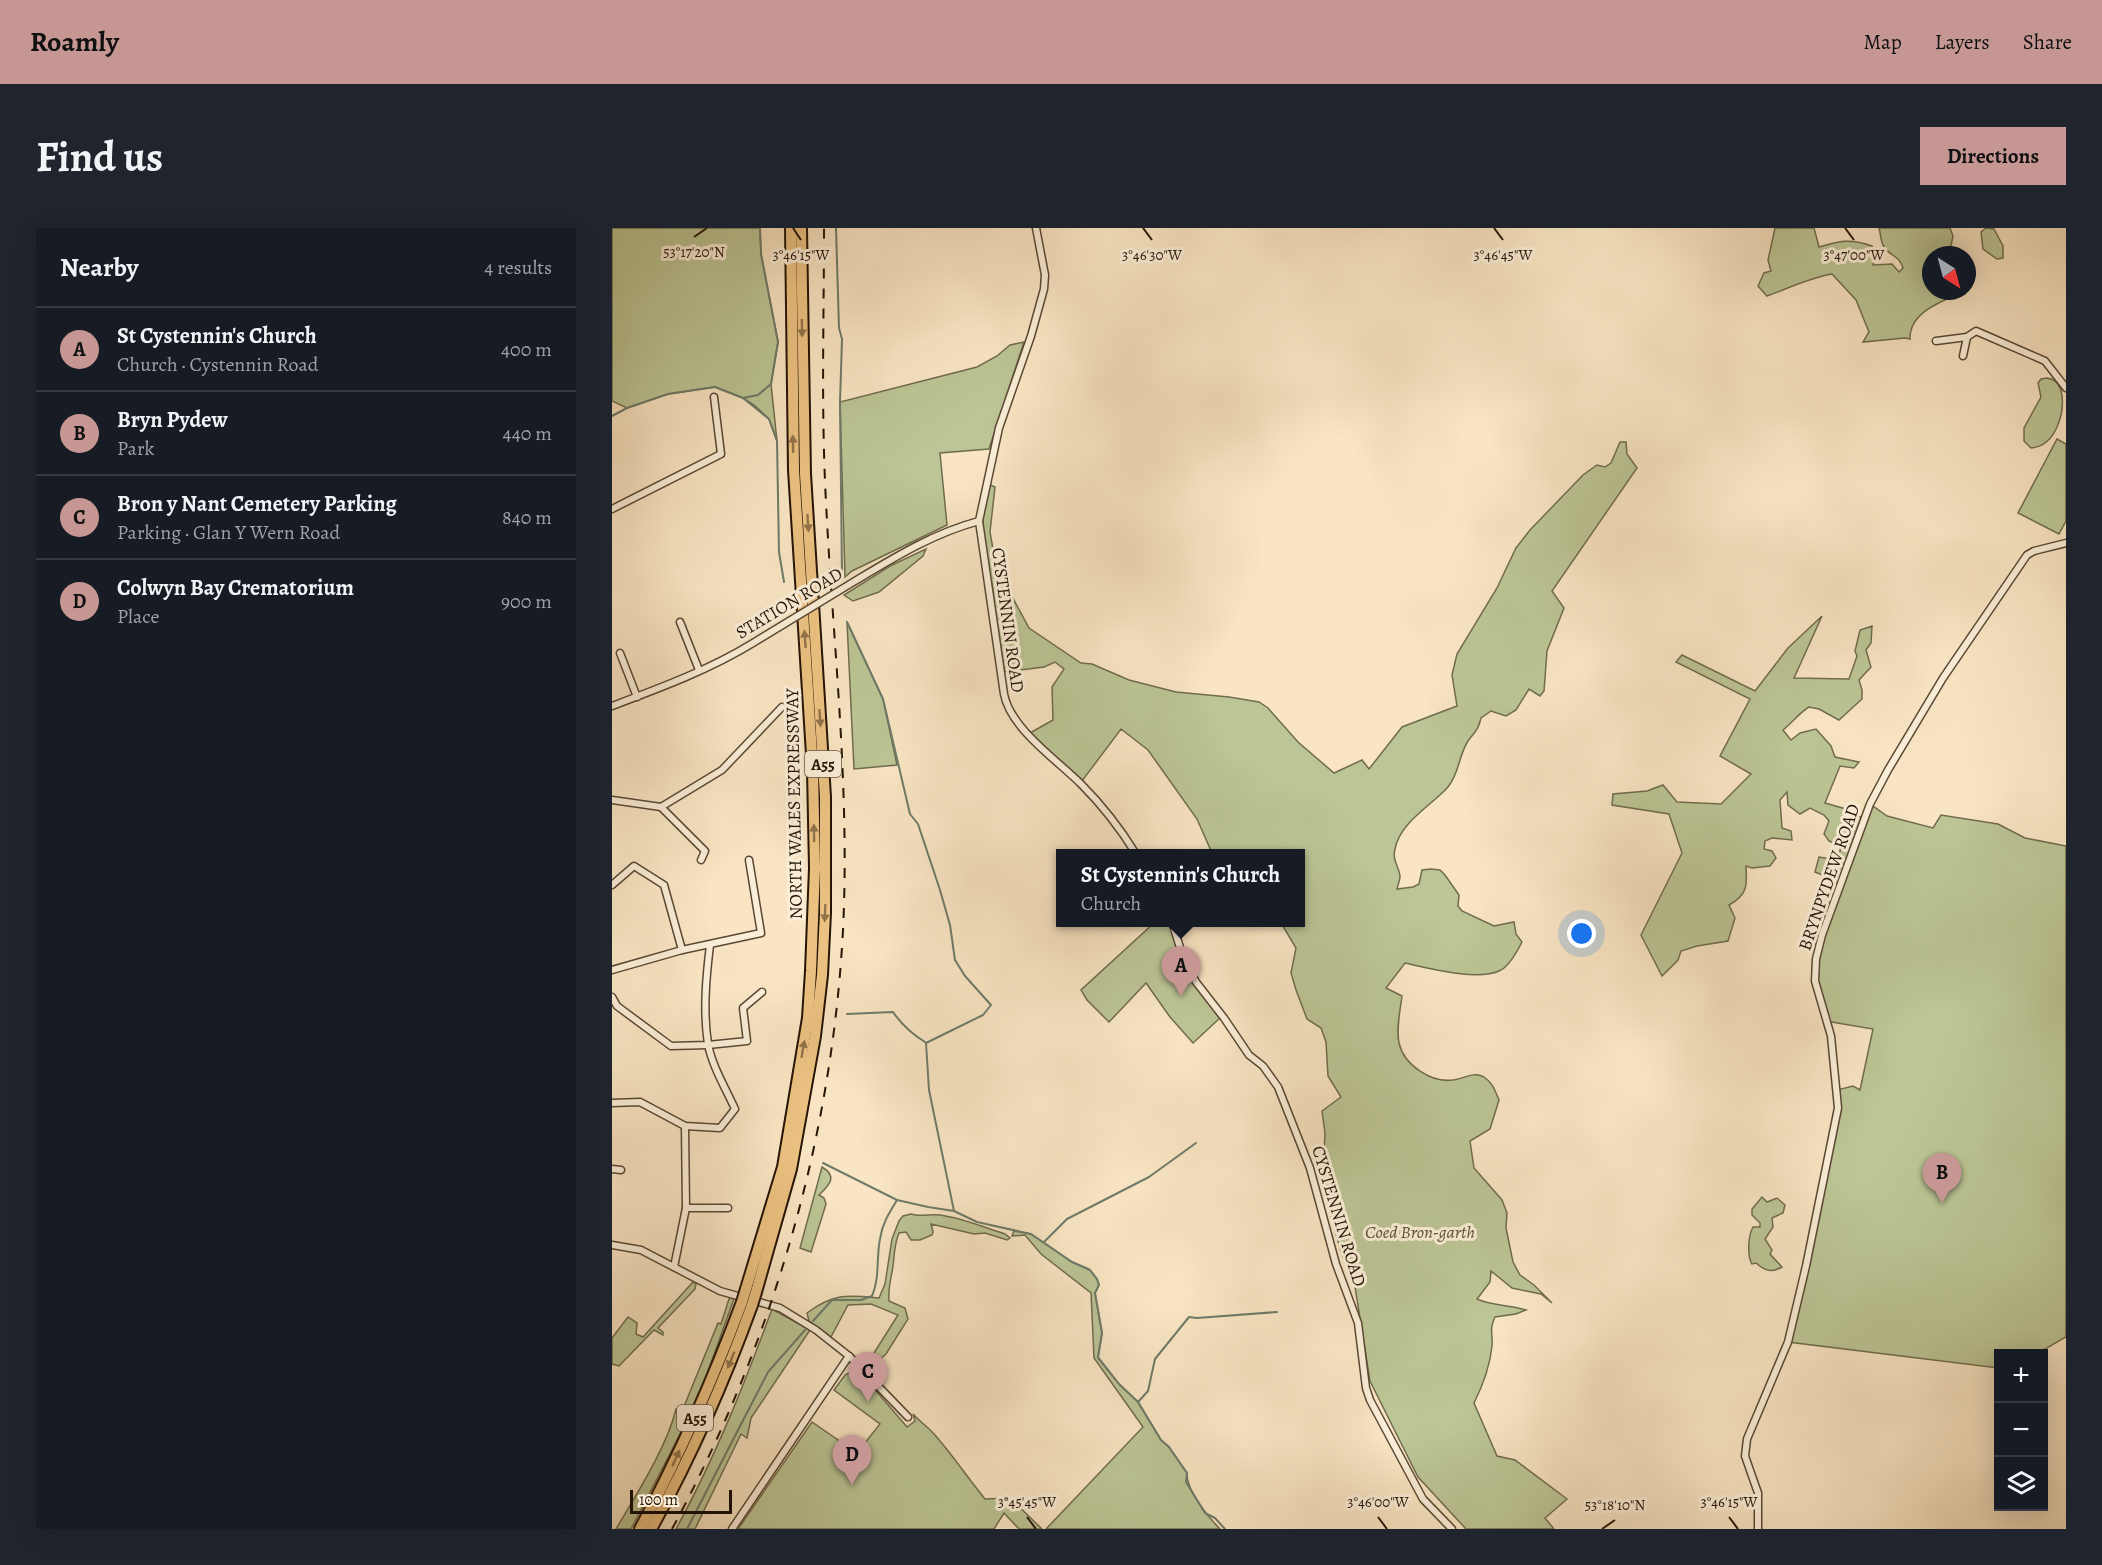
<!DOCTYPE html>
<meta charset="utf-8">
<style>
body{margin:0;font-family:Alegreya,serif;background:#20242c;color:#f1f3f6}
.controls{position:absolute;right:18px;bottom:18px;display:grid;overflow:hidden;border-radius:0px;box-shadow:0 6px 24px #0002}
.controls button{width:54px;height:54px;display:grid;place-items:center;padding:0;border:0;border-bottom:2px solid #363941;background:#171b24;color:#f1f3f6;font:30px sans-serif}
.compass{position:absolute;left:1310px;top:18px;width:54px;height:54px;border-radius:50%;background:#171b24;box-shadow:0 6px 24px #0002;rotate:144deg}
.scale{position:absolute;left:18px;bottom:15px;width:102px;box-sizing:border-box;padding-left:6px;border:3px solid #241406;border-top:0;font-size:16px;line-height:21px;white-space:nowrap;color:#241406;-webkit-text-stroke:4px #fbeed8;paint-order:stroke}
.you{position:absolute;left:970px;top:706px;width:21px;height:21px;margin:-15px;border:4px solid #fff;border-radius:50%;background:#1a73e8;box-shadow:0 0 0 9px #1a73e833}
.badge{display:grid;place-items:center;width:39px;height:39px;border-radius:50%;background:#c59692;color:#111;font-size:20px;font-weight:700}
.pin{position:absolute;translate:-50% -50px;filter:drop-shadow(0 2px 3px #0008)}
.pin::after{content:'';position:absolute;top:32px;width:21px;height:18px;background:inherit;clip-path:polygon(0 0,100% 0,50% 100%)}
.popup{position:absolute;left:444px;top:621px;width:249px;height:78px;box-sizing:border-box;display:grid;place-content:center;border-radius:0px;background:#171b24;filter:drop-shadow(0 2px 4px #0005);font-size:20px;white-space:nowrap;color:#9ea1a6}
.popup b{font-size:22px;color:#f1f3f6}
.popup::after{content:'';position:absolute;left:50%;top:100%;margin-left:-12px;border:12px solid transparent;border-top-color:#171b24}
.list{margin:0;padding:0;list-style:none}
h2{display:flex;justify-content:space-between;align-items:center;height:78px;margin:0;padding:0 24px;font-size:26px}
h2 small{font-size:20px;font-weight:400;color:#9ea1a6}
.list li{display:grid;grid-template-columns:39px 1fr auto;gap:18px;align-items:center;box-sizing:border-box;height:84px;padding:0 24px;border-top:2px solid #363941}
.list b{display:block;font-size:22px;white-space:nowrap}
.list p{margin:0;font-size:20px;white-space:nowrap;color:#9ea1a6}
.list em{font-size:20px;font-style:normal;color:#9ea1a6}
.icon{flex:none;width:33px;height:33px;fill:none;stroke:currentColor;stroke-width:2;stroke-linecap:round;stroke-linejoin:round}
.map{position:relative;flex:none;width:1454px;height:1301px;overflow:hidden;border-radius:0px}
header{display:flex;align-items:center;gap:36px;box-sizing:border-box;height:84px;padding:0 30px;background:#c59692;color:#111}
header strong{font-size:28px}
nav{display:flex;gap:33px;margin-inline-start:auto;font-size:21px}
.intro{display:flex;align-items:center;justify-content:space-between;box-sizing:border-box;height:144px;padding:0 36px}
h1{margin:0;font-size:42px}
.button{padding:15px 27px;border-radius:0px;background:#c59692;color:#111;font-size:21px;font-weight:700}
main{display:flex;gap:36px;padding:0 36px}
aside{flex:1;background:#171b24;border-radius:0px;box-shadow:0 6px 24px #0002}
.map>svg:first-child{display:block}
.green{fill:#bcc595;stroke:#706c4e;stroke-width:1.5}
.lines{fill:none;stroke-linecap:round;stroke-linejoin:round}
.stream{stroke:#6e7b6a;stroke-width:2}
.minor-casing{stroke:#594835;stroke-width:9}
.trunk-casing{stroke:#241406;stroke-width:14}
.minor{stroke:#fbeed8;stroke-width:6}
.trunk{stroke:#ecc282;stroke-width:10}
.rail{stroke:#241406;stroke-width:2;stroke-dasharray:10 10;stroke-linecap:butt}
.minor-bridge-casing{stroke:#594835;stroke-width:9;stroke-linecap:butt}
.trunk-bridge-casing{stroke:#241406;stroke-width:14;stroke-linecap:butt}
.minor-bridge{stroke:#fbeed8;stroke-width:6}
.trunk-bridge{stroke:#ecc282;stroke-width:10}
.oneway{fill:#92744a}
.ticks{fill:none;stroke:#241406;stroke-width:2}
.labels{text-anchor:middle;stroke-width:6;stroke-linejoin:round;paint-order:stroke}
.shield{fill:#fbeed8;stroke:#645545;stroke-width:1.5}
.shield-label{font-size:16px;font-weight:bold;fill:#241406}
.street-label{font-size:18px;fill:#241406;stroke:#fbeed8}
.park-label{font-size:18px;font-style:italic;fill:#595238;stroke:#fbeed8}
.ticks-label{font-size:15px;text-anchor:middle;fill:#241406;stroke:#fbeed8;stroke-width:6;stroke-linejoin:round;paint-order:stroke}
</style>
<header>
<strong>Roamly</strong>
<nav><a>Map</a><a>Layers</a><a>Share</a></nav>
</header>
<div class="intro"><h1>Find us</h1><a class="button">Directions</a></div>
<main>
<aside>
<h2>Nearby<small>4 results</small></h2>
<ul class="list">
<li><span class="badge">A</span><div><b>St Cystennin's Church</b><p>Church · Cystennin Road</p></div><em>400 m</em></li>
<li><span class="badge">B</span><div><b>Bryn Pydew</b><p>Park</p></div><em>440 m</em></li>
<li><span class="badge">C</span><div><b>Bron y Nant Cemetery Parking</b><p>Parking · Glan Y Wern Road</p></div><em>840 m</em></li>
<li><span class="badge">D</span><div><b>Colwyn Bay Crematorium</b><p>Place</p></div><em>900 m</em></li>
</ul>
</aside>
<div class="map">
<svg width="1454" height="1301" viewBox="0 0 1454 1301">
<rect width="100%" height="100%" fill="#f9e5c3"/>
<filter id="stains"><feTurbulence type="fractalNoise" baseFrequency=".00333" numOctaves="4"/><feColorMatrix values="0 0 0 0 .2 0 0 0 0 .09 0 0 0 0 .02 0 0 0 .5 -.17"/></filter>
<radialGradient id="worn" r=".72"><stop offset=".6" stop-color="#630" stop-opacity="0"/><stop offset="1" stop-color="#630" stop-opacity=".3"/></radialGradient>
<g class="green">
<polygon points="0,0 148,0 149,26 166,114 159,156 165,213 157,191 142,177 131,170 103,159 56,166 15,180 0,173"/>
<path d="M1163,0H1202L1207,19C1227,13 1239,10 1260,18L1263,31L1261,37L1280,36L1287,44L1291,40C1288,28 1278,28 1272,19C1268,13 1269,6 1267,0H1338L1341,8L1337,27H1319V63H1348V65C1328,74 1297,85 1298,111L1293,110L1251,114L1257,104L1244,72L1220,46C1197,50 1177,60 1155,68L1146,58L1152,45L1159,43L1156,32Z"/>
<polygon points="1374,0 1382,1 1391,18 1391,30 1385,31 1371,21 1369,4"/>
<polygon points="412,114 377,221 328,225 335,297 240,343 233,349 228,174 365,139 385,128 398,117"/>
<path d="M1435,150C1443,151 1446,155 1449,162C1454,184 1444,218 1419,220L1412,213V200L1429,169L1426,155L1429,151Z"/>
<polygon points="1445,211 1454,216 1454,293 1447,306 1406,285"/>
<path d="M1008,214H1014L1015,226L1025,240L940,363L952,380L935,423L932,463L928,468L917,461L904,482L894,488L879,483L869,490C866,503 863,503 856,513C846,529 848,544 836,559C819,578 788,594 783,621C780,633 787,638 788,648C788,652 786,657 785,661L801,659L807,656L810,642L819,641L828,642L833,647L847,667L846,678L850,683L882,698L902,694L904,706L910,714C905,723 897,739 887,743C865,753 816,740 793,735L774,760L790,768C788,784 784,800 787,815C792,837 819,855 841,852C852,851 861,843 872,849C881,855 883,863 887,872L878,901L858,913L862,940L890,972L895,985L894,1000L901,1034L908,1047L922,1057L940,1075L929,1066L900,1060L879,1043L878,1054L865,1071C881,1078 898,1077 914,1082L904,1086L883,1089C877,1102 881,1105 880,1118C878,1138 871,1157 862,1175L885,1228L903,1232L955,1271L933,1290L942,1301H854L806,1249L758,1153L743,1059L729,1024L708,949L712,926L713,905L710,883L729,869L716,848L714,814L709,800L695,791L684,762L679,745L684,720L669,695L689,694V626L600,625L585,591L536,522L509,501L470,553L418,505L441,492L440,459L452,441L443,434L432,439L391,444L372,307L370,289L376,256L383,259L378,304L382,327L389,348L417,400L469,435L480,436L517,452L564,464L617,469L647,474L656,480L686,514L722,545L750,532L757,541L790,499L845,478L840,447L845,426L885,360L904,320L918,302L971,247L985,237L993,239L999,235Z"/>
<polygon points="314,321 311,328 267,364 241,373 232,367 278,338"/>
<path d="M1210,388L1182,450L1237,451L1245,428L1243,423L1248,402L1260,398L1259,415L1254,422L1259,439L1247,452L1250,462V471L1227,492L1207,481L1197,479C1187,485 1181,494 1171,502L1179,512L1188,505L1204,501L1219,518L1223,529L1247,534L1242,540L1228,538L1213,575L1234,581L1252,591L1258,576L1275,588L1321,600L1329,587L1386,596L1413,610L1454,618V1109L1426,1125L1386,1126V1140L1176,1114L1226,880L1225,862L1241,858L1248,862L1261,801L1214,793L1203,753L1204,731L1229,654L1203,644L1207,629L1226,632L1229,618L1217,613L1212,606L1217,593L1212,587L1198,580L1188,586L1176,577L1175,564L1168,572L1170,600L1179,603L1180,612L1160,610L1153,613L1152,621L1160,623L1164,630L1158,638L1140,640L1134,638C1135,657 1136,667 1117,677L1123,690L1116,713L1085,718L1069,723L1066,732L1050,748L1029,707L1070,625L1057,586L1000,577L1001,566L1035,563L1051,557L1065,574L1109,576L1139,546L1108,528L1138,471L1064,434L1070,427L1143,463L1176,420Z"/>
<polygon points="235,394 271,471 285,537 242,541"/>
<polygon points="542,695 557,695 570,736 586,761 608,790 581,815 558,789 534,755 497,794 475,772 469,762"/>
<path d="M210,939C227,949 216,958 207,967L212,970L214,976L199,1024L188,1020Z"/>
<path d="M1150,969L1155,974L1165,970L1173,977L1171,985L1160,990L1161,999L1153,1011L1160,1022L1158,1026L1170,1039C1160,1045 1153,1043 1144,1035L1140,1036C1135,1028 1136,1008 1141,999H1148V995L1140,987V981Z"/>
<path d="M299,986C308,989 318,986 328,987C350,990 371,999 393,1006L398,1010L395,1012L373,1005L362,1006L319,996L321,1004L320,1007L308,1012H299L294,1004L287,1005C281,1019 283,1030 280,1044C278,1055 276,1061 277,1073L293,1080L296,1091L274,1126L259,1139L255,1136L286,1087L259,1076L236,1077L219,1109L197,1093L195,1085C222,1065 235,1067 267,1070L273,1056L280,1011L287,993L291,988Z"/>
<path d="M402,1003L419,1006L460,1034L477,1041L485,1051L487,1057L483,1065L490,1105L486,1130L507,1156L526,1174L549,1212L557,1219L575,1245C574,1262 596,1289 608,1301H434L531,1199L482,1130L479,1065L429,1026L413,1007L400,1008Z"/>
<polygon points="81,1054 84,1056 83,1061 46,1100 51,1104 51,1107 42,1102 7,1138 0,1136 0,1110 16,1089 25,1095 24,1106 31,1109"/>
<path d="M123,1068L90,1160L77,1189L19,1301H4C24,1267 55,1219 64,1181H71L106,1095L109,1096L117,1071Z"/>
<path d="M160,1081L198,1102L139,1190L135,1210L129,1206L83,1301H64C103,1230 132,1157 160,1081Z"/>
<path d="M239,1144L247,1145L253,1150L295,1199L303,1193L301,1186C307,1193 315,1198 322,1206C340,1226 355,1249 373,1271L398,1270L430,1301H407L392,1285L382,1301H126L200,1194L245,1225L268,1196L222,1162L233,1147Z"/>
</g>
<g class="lines">
<g class="stream">
<polyline points="224,0 227,100 230,111 228,174 230,346"/>
<polyline points="131,170 146,167 159,156 166,114 149,26 148,0"/>
<polyline points="0,188 15,180 56,166 103,159 131,170 157,191 165,213 167,324 172,354"/>
<polyline points="235,394 271,471 298,586 306,596 328,662 338,697 343,732 353,748 379,777 371,787 314,815 317,862 342,983"/>
<path d="M235,786L281,784C290,797 300,806 313,814"/>
<polyline points="211,935 285,972"/>
<polyline points="432,1014 455,991 537,949 584,915"/>
<path d="M201,1093L220,1072H249L260,1068C268,1050 264,1031 268,1011C270,996 277,985 285,972L316,979L342,983L365,994L419,1006L460,1034L478,1042L485,1051L487,1057L483,1065L490,1105L486,1129L507,1156L526,1174L549,1212L557,1219L575,1245L574,1254L593,1285L603,1290L613,1301"/>
<polyline points="526,1174 536,1163 543,1131 577,1089 585,1090 665,1084"/>
<polyline points="75,1301 156,1144 193,1102"/>
</g>
<g class="minor-casing">
<g id="minor">
<path d="M424,0L433,47L432,61L419,108L387,200L367,293L392,466C398,500 445,532 469,556C490,577 508,600 524,626"/>
<polyline points="1324,113 1355,109"/>
<polyline points="1351,128 1355,109 1364,103 1433,133 1454,160"/>
<polyline points="0,281 109,226 102,169"/>
<path d="M243,353C283,329 322,305 367,293"/>
<polyline points="68,394 87,442"/>
<polyline points="8,425 25,469"/>
<path d="M0,478C48,460 97,442 141,415"/>
<polyline points="0,572 49,579 110,542 170,479"/>
<polyline points="49,579 93,623 89,632"/>
<polyline points="0,657 22,638 52,657 70,722"/>
<polyline points="560,694 571,729 584,754 612,790 637,827 651,838 666,859 698,940 724,1036 746,1095 754,1160 758,1172 811,1271 840,1301"/>
<polyline points="0,742 70,722 149,705 137,632"/>
<polyline points="0,769 5,778 59,818 96,817 135,813 131,780 150,764"/>
<path d="M0,875L28,874L73,898L108,900L123,881C114,861 100,838 96,816C91,783 94,750 98,717"/>
<polyline points="0,941 9,942"/>
<polyline points="74,980 116,980"/>
<polyline points="0,1017 29,1022 108,1063 168,1080 204,1102 237,1128 296,1189"/>
<polyline points="62,1039 74,980 73,898"/>
<polyline points="120,1301 237,1128"/>
<polyline points="1146,1301 1146,1265 1133,1228 1135,1211 1176,1114 1194,1038 1226,880 1219,808 1203,753 1204,731 1210,707 1258,576 1276,542 1331,450 1415,327 1422,323 1454,315"/>
</g>
</g>
<g class="trunk-casing">
<g id="trunk">
<polyline points="134,1061 171,939 196,790 199,743 203,640 201,542 182,242 179,0"/>
<polyline points="144,1064 179,941 203,808 210,747 213,685 213,569 193,246 189,0"/>
<path d="M28,1301C67,1228 101,1152 130,1074"/>
<path d="M39,1301C79,1229 112,1154 140,1077"/>
</g>
</g>
<use href="#minor" class="minor"/>
<use href="#trunk" class="trunk"/>
<path class="rail" d="M60,1301C160,1116 220,912 231,702C238,559 221,416 214,274C209,183 212,91 212,0"/>
<g class="minor-bridge-casing">
<polyline id="minor-bridge" points="141,415 243,353"/>
</g>
<g class="trunk-bridge-casing">
<g id="trunk-bridge">
<polyline points="130,1074 134,1061"/>
<polyline points="140,1077 144,1064"/>
</g>
</g>
<use href="#minor-bridge" class="minor-bridge"/>
<use href="#trunk-bridge" class="trunk-bridge"/>
</g>
<defs><path id="oneway-solid" d="M-6-.8H1V-3.2L6.5 0L1 3.2V.8H-6Z" transform="scale(1.5)"/></defs>
<g class="oneway">
<use href="#oneway-solid" transform="translate(190 100) rotate(89)"/>
<use href="#oneway-solid" transform="translate(181 216) rotate(-91)"/>
<use href="#oneway-solid" transform="translate(196 295) rotate(86)"/>
<use href="#oneway-solid" transform="translate(193 411) rotate(-94)"/>
<use href="#oneway-solid" transform="translate(208 490) rotate(86)"/>
<use href="#oneway-solid" transform="translate(202 605) rotate(-91)"/>
<use href="#oneway-solid" transform="translate(213 685) rotate(92)"/>
<use href="#oneway-solid" transform="translate(191 821) rotate(-80)"/>
<use href="#oneway-solid" transform="translate(119 1132) rotate(112)"/>
<use href="#oneway-solid" transform="translate(64 1230) rotate(-65)"/>
</g>
<path class="ticks" d="M181,0L189,12M531,0L540,12M882,0L891,12M1233,0L1242,12M82,9L95,0M415,1289L424,1301M766,1289L775,1301M1117,1289L1126,1301M990,1301L1003,1292"/>
<g class="labels">
<g class="shield">
<rect x="193" y="523" width="36" height="26" rx="4.5"/>
<rect x="65" y="1177" width="36" height="26" rx="4.5"/>
</g>
<g class="shield-label">
<text x="211" y="542">A55</text>
<text x="83" y="1196">A55</text>
</g>
<g class="street-label">
<text transform="translate(177 375) rotate(-31)" y="6">STATION ROAD</text>
<text transform="translate(396 392) rotate(82)" y="6">CYSTENNIN ROAD</text>
<text transform="translate(182 576) rotate(-91)" y="6">NORTH WALES EXPRESSWAY</text>
<text transform="translate(1217 649) rotate(-71)" y="6">BRYNPYDEW ROAD</text>
<text transform="translate(727 988) rotate(73)" y="6">CYSTENNIN ROAD</text>
</g>
<g class="park-label">
<text x="808" y="1010">Coed Bron-garth</text>
</g>
</g>
<g class="ticks-label">
<text x="82" y="29">53°17'20"N</text>
<text x="189" y="32">3°46'15"W</text>
<text x="540" y="32">3°46'30"W</text>
<text x="891" y="32">3°46'45"W</text>
<text x="1242" y="32">3°47'00"W</text>
<text x="415" y="1279">3°45'45"W</text>
<text x="766" y="1279">3°46'00"W</text>
<text x="1117" y="1279">3°46'15"W</text>
<text x="1003" y="1282">53°18'10"N</text>
</g>
<rect width="100%" height="100%" filter="url(#stains)"/>
<rect width="100%" height="100%" fill="url(#worn)"/>
</svg>
<div class="controls">
<button>+</button>
<button>−</button>
<button><svg class="icon" aria-label="layers" viewBox="0 0 24 24"><path d="M12 4l9 5-9 5-9-5zM3 14l9 5 9-5"/></svg></button>
</div>
<svg class="compass" viewBox="-18 -18 36 36"><path d="M0-13l5 13h-10z" fill="#e53935"/><path d="M0 13l5-13h-10z" fill="#9ea1a6"/></svg>
<div class="scale">100 m</div>
<div class="you"></div>
<div class="pin badge" style="left:569px;top:768px">A</div>
<div class="popup"><b>St Cystennin's Church</b>Church</div>
<div class="pin badge" style="left:1330px;top:975px">B</div>
<div class="pin badge" style="left:256px;top:1174px">C</div>
<div class="pin badge" style="left:240px;top:1257px">D</div>
</div>
</main>
